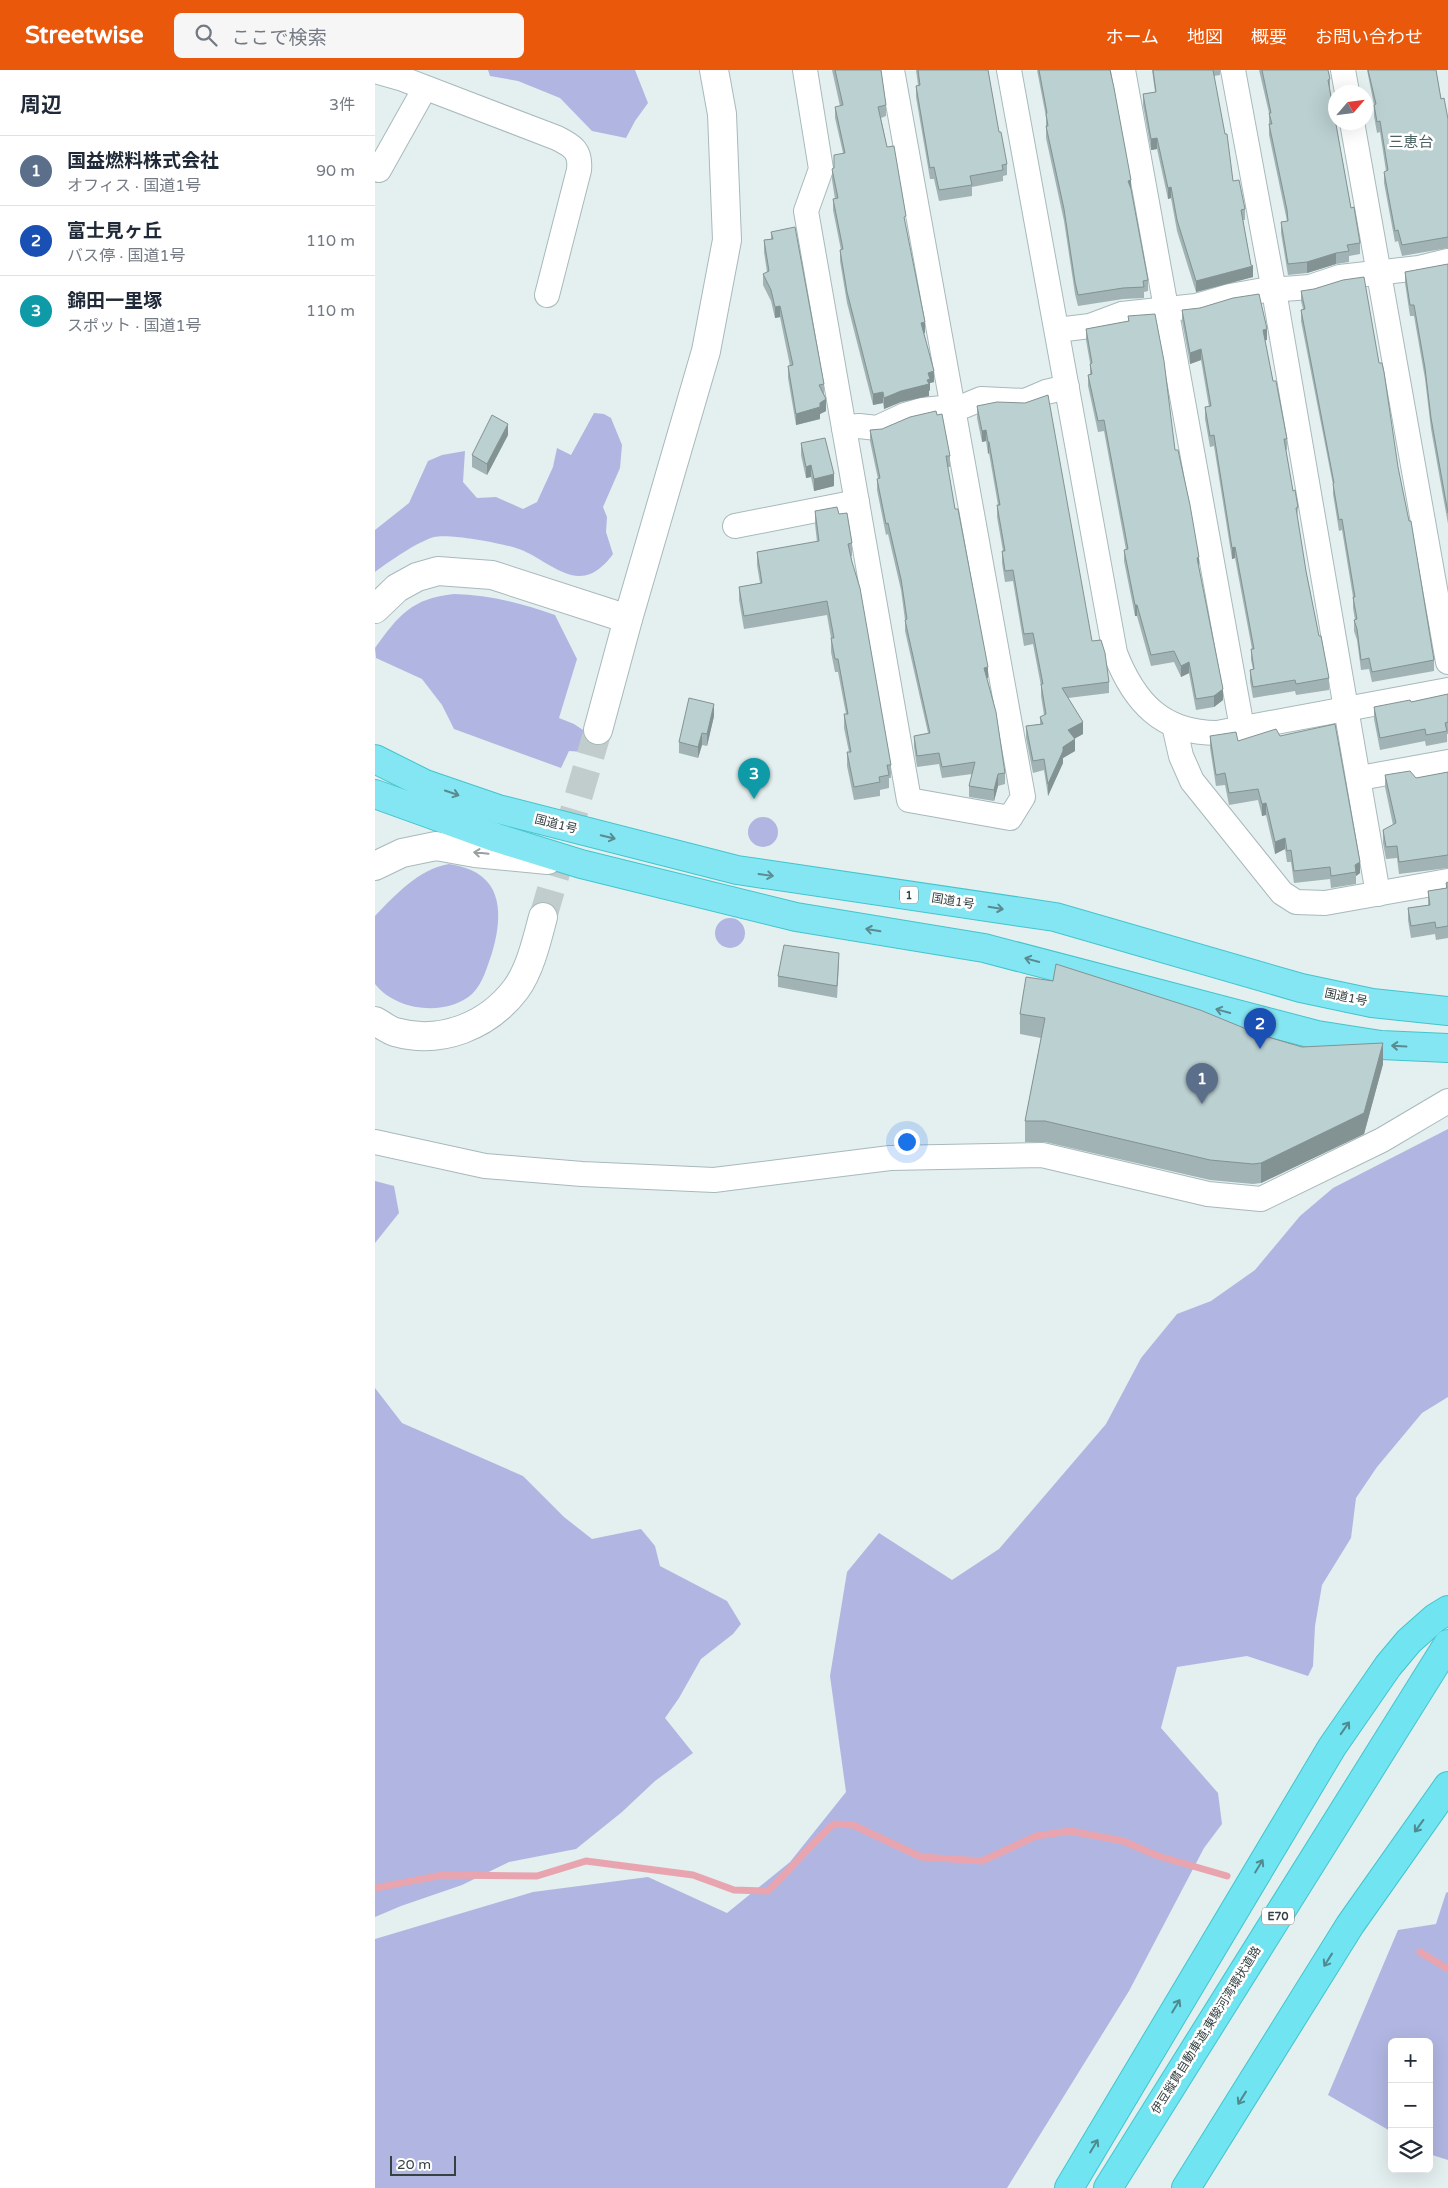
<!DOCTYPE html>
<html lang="ja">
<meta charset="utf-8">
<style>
body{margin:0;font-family:"Varela Round","Noto Sans JP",sans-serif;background:#f6f6f7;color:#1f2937}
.controls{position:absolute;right:15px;bottom:15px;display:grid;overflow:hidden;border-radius:8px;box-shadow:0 5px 20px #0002}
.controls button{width:45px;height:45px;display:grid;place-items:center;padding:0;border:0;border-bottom:1px solid #e0e1e3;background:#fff;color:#1f2937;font:25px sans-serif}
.compass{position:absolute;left:953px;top:15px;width:45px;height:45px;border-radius:50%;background:#fff;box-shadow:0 5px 20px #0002;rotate:62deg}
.scale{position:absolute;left:15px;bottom:12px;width:66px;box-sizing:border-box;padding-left:5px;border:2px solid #354142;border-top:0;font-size:14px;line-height:18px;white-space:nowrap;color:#354142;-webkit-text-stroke:4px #fff;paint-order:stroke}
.you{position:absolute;left:531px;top:1071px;width:18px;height:18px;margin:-12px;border:4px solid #fff;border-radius:50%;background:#1a73e8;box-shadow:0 0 0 8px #1a73e833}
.badge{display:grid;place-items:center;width:32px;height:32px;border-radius:50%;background:#ea580c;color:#fff;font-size:16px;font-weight:700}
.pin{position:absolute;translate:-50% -41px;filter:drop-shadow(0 1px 2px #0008)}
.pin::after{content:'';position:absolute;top:26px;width:18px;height:15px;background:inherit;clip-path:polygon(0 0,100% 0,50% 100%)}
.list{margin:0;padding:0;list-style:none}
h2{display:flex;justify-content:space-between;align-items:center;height:65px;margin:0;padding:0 20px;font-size:21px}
h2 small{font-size:16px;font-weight:400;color:#747a83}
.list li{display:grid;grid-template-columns:32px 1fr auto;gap:15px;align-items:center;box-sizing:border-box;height:70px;padding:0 20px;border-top:1px solid #e0e1e3}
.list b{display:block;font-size:19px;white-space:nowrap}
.list p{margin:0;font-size:16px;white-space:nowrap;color:#747a83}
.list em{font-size:16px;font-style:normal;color:#747a83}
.icon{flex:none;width:28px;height:28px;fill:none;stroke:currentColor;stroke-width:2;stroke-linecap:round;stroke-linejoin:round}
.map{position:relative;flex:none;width:1073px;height:2118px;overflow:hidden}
header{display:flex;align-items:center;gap:30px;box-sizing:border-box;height:70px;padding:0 25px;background:#ea580c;color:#fff}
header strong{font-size:24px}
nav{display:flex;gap:28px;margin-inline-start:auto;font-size:18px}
.search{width:350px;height:45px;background:#f6f6f7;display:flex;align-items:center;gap:12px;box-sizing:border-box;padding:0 18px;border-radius:8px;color:#747a83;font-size:19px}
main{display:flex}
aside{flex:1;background:#fff}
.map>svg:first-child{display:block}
.green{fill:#b0b6e1}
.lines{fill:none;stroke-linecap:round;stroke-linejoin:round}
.stream{stroke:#e8a5b0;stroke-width:7}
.tertiary-tunnel{stroke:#c1cccd;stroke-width:28;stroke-dasharray:28 14;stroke-linecap:butt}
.minor-casing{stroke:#a8b9bb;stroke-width:26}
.tertiary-casing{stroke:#a8b9bb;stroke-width:30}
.trunk-casing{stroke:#41c5cd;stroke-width:30}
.motorway-casing{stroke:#41c5cd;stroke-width:30}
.minor{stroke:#fff;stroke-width:24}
.tertiary{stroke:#fff;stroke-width:28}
.trunk{stroke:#84e6f2;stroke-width:28}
.motorway{stroke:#70e4f0;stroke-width:28}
.wall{fill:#a1b3b4}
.shaded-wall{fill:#839292}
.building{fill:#bbd0d1;stroke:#839292}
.oneway{stroke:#598b91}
.oneway2{stroke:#9aa0a0}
.oneway3{stroke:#508a90}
.labels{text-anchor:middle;stroke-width:5;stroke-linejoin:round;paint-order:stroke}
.shield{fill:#fff;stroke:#727a7b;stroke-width:1}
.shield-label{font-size:11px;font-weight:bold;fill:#354142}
.street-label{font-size:12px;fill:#354142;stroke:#fff}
.quarter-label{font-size:15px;fill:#4d6363;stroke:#fff}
</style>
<header>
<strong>Streetwise</strong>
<div class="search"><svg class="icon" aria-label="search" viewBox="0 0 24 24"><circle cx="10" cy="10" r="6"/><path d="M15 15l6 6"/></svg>ここで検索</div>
<nav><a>ホーム</a><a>地図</a><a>概要</a><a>お問い合わせ</a></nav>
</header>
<main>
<aside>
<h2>周辺<small>3件</small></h2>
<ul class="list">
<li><span class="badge" style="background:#5c6f8a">1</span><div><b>国益燃料株式会社</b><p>オフィス · 国道1号</p></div><em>90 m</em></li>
<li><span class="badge" style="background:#1a4fb4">2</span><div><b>富士見ヶ丘</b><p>バス停 · 国道1号</p></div><em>110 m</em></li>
<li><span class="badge" style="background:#0f9aa8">3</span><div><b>錦田一里塚</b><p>スポット · 国道1号</p></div><em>110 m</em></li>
</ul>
</aside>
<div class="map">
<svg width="1073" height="2118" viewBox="0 0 1073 2118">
<rect width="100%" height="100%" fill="#e4eff0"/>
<g class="green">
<polygon points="113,0 260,0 273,33 260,51 251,68 217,61 185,28 143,11 115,6"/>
<path d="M219,343L229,344L236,348L247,375L245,398L228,437L232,447L231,462L238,484C231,494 219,506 205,506C188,507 165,488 149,481C134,474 75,463 59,467C42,472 15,491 0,502V460L34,433L53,391L67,385L90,381L88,412L102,428L121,427L148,439L162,432L178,397L182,378L196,385Z"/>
<path d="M79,524C114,525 147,533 180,545L202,589L184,648L199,654L214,664L208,682L194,681L186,698L79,659L67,635L47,609L1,588L0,578C23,546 37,528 79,524Z"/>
<circle cx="388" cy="762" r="15"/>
<path d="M74,794C81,795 89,797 96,800C130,815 126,853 117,883C112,897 108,913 97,924C71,947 21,941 0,914V846C20,825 44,799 74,794Z"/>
<circle cx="355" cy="863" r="15"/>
<polygon points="1073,1059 1073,1327 1047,1343 1002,1397 981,1428 976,1468 947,1515 940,1556 938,1596 933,1606 872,1586 802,1597 786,1658 843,1723 847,1754 829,1778 754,1921 632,2118 0,2118 0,1869 158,1822 273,1807 352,1843 415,1792 471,1722 455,1606 472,1502 504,1463 577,1510 624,1479 731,1354 766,1288 802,1244 836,1231 880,1200 925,1146 958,1118"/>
<polygon points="0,1111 19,1116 24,1143 0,1173"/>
<polygon points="0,1318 27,1353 148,1406 189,1447 217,1469 266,1459 280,1476 285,1496 352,1531 366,1554 358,1564 326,1589 304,1628 290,1648 318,1683 280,1711 247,1742 201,1779 134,1792 87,1815 26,1836 0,1847"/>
<polygon points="1073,1822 1073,2090 1054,2084 1054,1972 1017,1972 1017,2062 953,2025 1023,1860 1061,1854 1071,1823"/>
</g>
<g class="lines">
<g class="stream">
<path d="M0,1818L68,1805L162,1806L211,1791L318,1805L359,1820L393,1821C416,1799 435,1775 459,1754L478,1755L546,1787L607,1791L661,1766L695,1761L748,1771L783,1786L852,1806"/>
<polyline points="1045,1882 1073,1899"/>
</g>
<polyline class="tertiary-tunnel" points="168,847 223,660"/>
<g class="minor-casing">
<g id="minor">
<polyline points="430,0 446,99 431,141 534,730 635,748 648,727 517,0"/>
<path d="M634,0L740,583C759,632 787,663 842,663L1073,620"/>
<polyline points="748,0 867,658"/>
<polyline points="858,0 899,221 1003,824"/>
<polyline points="968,0 972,22"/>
<path d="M0,1L28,9L182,68C198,76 206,81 204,100L172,225"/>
<polyline points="977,52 1073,592"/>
<polyline points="4,100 50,18"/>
<polyline points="682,260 715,256 747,244 821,236 855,226 883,221 935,217 965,207 1044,198 1073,191"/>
<polyline points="469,358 484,356 502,358 530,345 547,340 589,336 606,329 650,331 671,322 692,317"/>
<polyline points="360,456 482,432"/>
<polyline points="799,655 806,686 817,711 907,823 921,832 950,833 1073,811"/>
<polyline points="985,708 1073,692"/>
<polyline points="0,1072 110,1096 207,1104 339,1110 515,1088 667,1085 833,1124 886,1129 1007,1070 1073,1031"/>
</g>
</g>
<g class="tertiary-casing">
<g id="tertiary">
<polyline points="0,539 22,518 42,507 63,501 117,505 253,549"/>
<polyline points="223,660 253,549 331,281 352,170 347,44 339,0"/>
<polyline points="0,796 27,783 61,776 100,783 173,790"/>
<path d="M0,951C6,954 13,960 20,962C66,975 113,956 141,919C155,900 162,870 168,847"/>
</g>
</g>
<g class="trunk-casing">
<g id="trunk">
<polyline points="0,689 50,714 123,739 362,800 680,847 926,918 997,933 1073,941"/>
<polyline points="0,724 122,768 206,794 421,847 609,878 942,965 1006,975 1073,978"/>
</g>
</g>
<g class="motorway-casing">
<g id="motorway">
<polyline points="694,2118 957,1677 1013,1596 1034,1571 1060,1548 1073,1540"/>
<polyline points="733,2118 1073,1574"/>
<polyline points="811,2118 975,1855 1073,1716"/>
</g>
</g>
<use href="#minor" class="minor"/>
<use href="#tertiary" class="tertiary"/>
<use href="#trunk" class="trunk"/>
<use href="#motorway" class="motorway"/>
</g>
<g class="wall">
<polygon points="457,0 506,0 511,35 511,46 506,48 512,77 531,157 550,263 549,263 559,312 555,313 555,320 554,321 554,326 526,332 509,339 508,333 498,335 472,233 465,191 465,180 466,180 458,140 458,129 460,129 457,110 457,99 459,98 468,83 460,48 460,37 465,36"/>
<polygon points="541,0 613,0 624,62 632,94 632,105 628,106 628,111 597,117 597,126 564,131 559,109 555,109 541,27 541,16 543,15"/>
<polygon points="662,0 735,0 756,118 773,210 773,221 769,222 769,228 748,229 703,236 700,224 689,151 671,68 671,47"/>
<polygon points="777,0 845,0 845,5 839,6 858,111 870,139 870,150 868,150 878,207 821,222 802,161 796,128 793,129 782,79 776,80 768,35 768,24 780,22"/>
<polygon points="884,0 953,0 955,9 955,20 976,138 985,173 985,184 974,186 974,192 961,194 932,203 913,205 906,163 906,152 912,151 894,65 894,43"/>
<polygon points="992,0 1061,0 1066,29 1073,49 1073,178 1027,186 1023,171 1020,172 1009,113 1009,102 1011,101 1005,62 1002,63 999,46 999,35"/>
<polygon points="396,162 449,314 449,325 451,341 445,344 445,349 421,355 413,308 413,296 415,296 405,247 400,248 396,231 388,215 388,204 392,202 389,182 389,170 396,169"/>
<polygon points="1073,194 1073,454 1056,359 1050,309 1039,246 1035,246 1030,213 1030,202"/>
<polygon points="926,221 1023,397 1059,590 1059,601 997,612 994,599 986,600 982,570 979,561 979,550 980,550 978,538 978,527 967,460 964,461 958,424 958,415 926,251 926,240 928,239 926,231"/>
<polygon points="807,240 892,270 890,270 898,311 912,369 912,380 911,380 918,421 923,437 922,448 931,501 944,566 954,608 954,620 921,625 920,621 878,628 875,611 875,600 878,599 876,590 876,579 877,579 860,488 857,489 839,376 835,377 830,349 830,337 834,337 826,290 815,294 807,251"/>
<polygon points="753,246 800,380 824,498 848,630 839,637 821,640 814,603 806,607 799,592 776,596 762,546 760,546 749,491 749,480 751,480 729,361 723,362 713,316 713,305 715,305 715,293 711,270 711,259 753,251"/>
<polygon points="602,336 717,571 734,612 734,623 693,628 708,664 699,669 700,681 688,688 688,693 673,726 669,700 658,703 651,668 651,656 665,654 665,647 669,645 666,626 666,616 658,574 649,576 638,511 630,512 627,493 627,481 628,481 622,447 622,435 623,435 614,383 613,384 611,371 607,372 602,348"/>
<polygon points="495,360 575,386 575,397 572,397 580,439 630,703 630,714 623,716 619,731 594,727 594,716 597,704 567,708 564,694 542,697 539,677 539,666 553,663 530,561 530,550 526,520 513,464 511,465 502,420 502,409 503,409 495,371"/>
<polygon points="133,365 112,405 97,397 97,385"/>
<polygon points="426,373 459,416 439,421 436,407 431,408 426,385"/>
<polygon points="440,441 464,444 477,473 477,486 476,486 516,695 516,708 514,708 514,718 505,720 505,726 479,730 472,696 472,682 474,682 469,658 469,644 471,644 463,602 460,602 456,582 456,568 452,545 369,559 364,530 364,517 385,513 382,495 382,482 442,472 440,454"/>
<polygon points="1073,624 1073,664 1072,664 1072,672 1051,676 1050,671 1005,680 999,649 999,637 1036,632"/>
<polygon points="339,646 332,676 327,675 323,688 304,683 304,672"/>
<polygon points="835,666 863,671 985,803 981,806 981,814 956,818 955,809 919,813 916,792 912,792 910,779 900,784 891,745 887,746 883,730 854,735 850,715 841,716 835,678"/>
<polygon points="1073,702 1073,798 1024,804 1022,788 1011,789 1008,773 1008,760 1018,755 1010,717 1010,705 1041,708"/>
<polygon points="1073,812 1073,868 1061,870 1060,864 1036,868 1033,850 1033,838 1053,835 1053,821 1071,818 1071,813"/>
<polygon points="464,894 462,928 403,917 403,906"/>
<polygon points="645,944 886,965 927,977 1008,994 989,1064 886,1113 878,1114 835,1110 670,1072 650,1072 650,1051 666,968 645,964"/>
</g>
<g class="shaded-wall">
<polygon points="782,68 782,79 776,80 776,69"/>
<polygon points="756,110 756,121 753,111"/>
<polygon points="796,117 796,128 793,129 793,118"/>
<polygon points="961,183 961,194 932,203 932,192"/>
<polygon points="878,196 878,207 821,222 821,211"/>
<polygon points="405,236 405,247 400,248 400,237"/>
<polygon points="550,252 550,263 546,264 546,253"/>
<polygon points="892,259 892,270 888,271 888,260"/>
<polygon points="826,279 826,290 815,294 815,283"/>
<polygon points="559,301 559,312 555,313 555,320 554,321 554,326 526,332 509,339 509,328 553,303"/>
<polygon points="508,322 508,333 498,335 498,324"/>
<polygon points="451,329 451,341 445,344 445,349 421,355 421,344"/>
<polygon points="133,354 133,365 112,405 112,394"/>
<polygon points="611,360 611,371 607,372 607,361"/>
<polygon points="613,372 614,372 614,383 613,384"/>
<polygon points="436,395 436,407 431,408 431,397"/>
<polygon points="459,404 459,416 439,421 439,409"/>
<polygon points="860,477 860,488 857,489 857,478"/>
<polygon points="824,487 824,498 822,488"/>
<rect x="760" y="535" width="2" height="11"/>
<polygon points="814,592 814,603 806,607 806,596"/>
<polygon points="613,597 613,608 609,609 609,598"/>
<polygon points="848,619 848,630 839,637 839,626"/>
<polygon points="339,634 339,646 332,676 332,664"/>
<polygon points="708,652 708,664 693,672 693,660"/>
<polygon points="327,663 327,675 323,688 323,677"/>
<polygon points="700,669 700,681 688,688 688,693 673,726 673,714 688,677"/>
<polygon points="623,704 623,716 619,731 619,720"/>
<polygon points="891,733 891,745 887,746 887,734"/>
<polygon points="910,768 910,779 900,784 900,772"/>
<polygon points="985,792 985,803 981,806 980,795"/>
<polygon points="1008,973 1008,994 989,1064 886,1113 886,1093"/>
</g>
<g class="building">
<polygon points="460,0 506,0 511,35 503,37 512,77 519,76 531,146 529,147 550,252 546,253 559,301 553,303 555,309 552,310 554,314 526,321 509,328 508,322 498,324 472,222 465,180 468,179 458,129 463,128 457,99 459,98 459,85 470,83 460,37 468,35"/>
<polygon points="543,0 613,0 624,62 626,62 632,94 627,95 628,100 595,106 597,115 564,120 559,97 555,98 541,16 545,15"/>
<polygon points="664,0 735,0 739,18 756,110 753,111 756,119 773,210 768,211 769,217 748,218 703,225 700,212 689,139 671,56 673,56 671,44 672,43"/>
<polygon points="778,0 838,0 850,64 852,64 858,111 864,110 870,139 866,140 876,195 878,196 821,211 802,150 796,117 793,118 782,68 776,69 768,24 781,22"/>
<polygon points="887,0 953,0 955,9 953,10 976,138 979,137 985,173 972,175 974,181 961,183 932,192 913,194 906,152 913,151 912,140 894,54 897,54 894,43 896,43"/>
<polygon points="993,0 1061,0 1066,29 1069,28 1073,49 1073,167 1027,175 1023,160 1020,161 1009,102 1013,100 1005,51 1002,52 999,35 1001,34"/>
<polygon points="420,157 449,314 444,315 451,329 445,333 445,337 421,344 413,296 418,295 405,236 400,237 396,220 388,204 394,201 389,170 398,169 396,162"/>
<polygon points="1073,194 1073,443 1056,348 1050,298 1039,235 1035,235 1030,202"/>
<polygon points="989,207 1004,293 1007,293 1009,302 1023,397 1034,451 1036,451 1059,590 997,602 994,588 986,590 982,559 979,550 982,549 978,527 980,527 967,449 964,450 958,414 959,413 926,240 930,239 926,221 939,219 968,210"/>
<polygon points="884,224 892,259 888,260 898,311 901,311 912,369 909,369 918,421 920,420 923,437 921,438 931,501 944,566 946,566 954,608 921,614 920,610 878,617 875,600 879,599 876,579 879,579 860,477 857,478 839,365 835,366 830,337 836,336 826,279 815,283 807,240 825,238 858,228"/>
<polygon points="780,244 789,291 800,380 803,380 815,435 824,487 822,488 848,619 839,626 821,629 814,592 806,596 799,581 776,585 762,535 760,535 749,480 753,479 729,350 723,351 713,305 717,304 715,294 717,293 711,259 754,251 753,246"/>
<polygon points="673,325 717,571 726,570 730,583 734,612 687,618 708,652 693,660 700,669 688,677 688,681 673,714 669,689 658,691 651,656 668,654 665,647 671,644 666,614 668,614 658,563 649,564 638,500 630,501 627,481 630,481 622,435 625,435 614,372 613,372 611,360 607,361 602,336 622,332 650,333"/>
<polygon points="561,341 562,345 567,344 575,386 571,386 580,439 583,439 613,597 609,598 621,642 630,703 623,704 619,720 594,716 600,692 567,697 564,683 542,686 539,666 555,663 530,550 532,549 526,509 513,453 511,454 502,409 505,408 495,360 507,359 535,347"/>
<polygon points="117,345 133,354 112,394 97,385"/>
<polygon points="450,368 459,404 439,409 436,395 431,397 426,373"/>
<polygon points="462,437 464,444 472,443 477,473 473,474 477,492 485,518 516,695 512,695 514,705 504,707 505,712 479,717 472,682 476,682 469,644 473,644 463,589 460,589 456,568 459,568 452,531 369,546 364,517 387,513 382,482 444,471 440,441"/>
<polygon points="1073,624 1073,652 1070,653 1072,661 1051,665 1050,659 1005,668 999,637 1035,630 1036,632"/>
<polygon points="314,628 339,634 332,664 327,663 323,677 304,672"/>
<polygon points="960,654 985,792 980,795 981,802 956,806 955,797 919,801 916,780 912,781 910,768 900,772 891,733 887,734 883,719 854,723 850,703 841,705 835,666 861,662 863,671 901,659 905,666"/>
<polygon points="1035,701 1041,708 1073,702 1073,785 1024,792 1022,776 1011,777 1008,760 1021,753 1010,705"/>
<polygon points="1073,812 1073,856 1061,858 1060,852 1036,856 1033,838 1055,835 1053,821 1072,818 1071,813"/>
<polygon points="409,875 464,883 462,916 403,906"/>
<polygon points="681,894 825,940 886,965 927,977 1008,973 989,1043 886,1093 878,1094 835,1090 670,1051 650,1051 670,948 645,944 651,907 678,911"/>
</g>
<defs><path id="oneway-shaft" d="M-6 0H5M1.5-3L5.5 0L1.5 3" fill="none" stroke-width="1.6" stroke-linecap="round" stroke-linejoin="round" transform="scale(1.25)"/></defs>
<g class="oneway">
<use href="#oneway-shaft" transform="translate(77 723) rotate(19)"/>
<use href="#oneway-shaft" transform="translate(233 767) rotate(14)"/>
<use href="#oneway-shaft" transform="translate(391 805) rotate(8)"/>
<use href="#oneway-shaft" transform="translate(621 838) rotate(9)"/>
<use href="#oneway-shaft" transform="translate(498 860) rotate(-171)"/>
<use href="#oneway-shaft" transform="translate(657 890) rotate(-165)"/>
<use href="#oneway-shaft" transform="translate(848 941) rotate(-165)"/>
<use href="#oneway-shaft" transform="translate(1024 976) rotate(-177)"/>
</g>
<use class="oneway2" href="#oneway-shaft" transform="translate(106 783) rotate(-174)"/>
<g class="oneway3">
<use href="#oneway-shaft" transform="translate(970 1658) rotate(-55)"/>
<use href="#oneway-shaft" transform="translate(1044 1756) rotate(126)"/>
<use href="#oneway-shaft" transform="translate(884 1796) rotate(-59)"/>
<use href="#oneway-shaft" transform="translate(953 1890) rotate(122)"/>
<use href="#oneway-shaft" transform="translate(801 1936) rotate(-59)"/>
<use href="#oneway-shaft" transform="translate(867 2028) rotate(122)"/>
<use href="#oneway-shaft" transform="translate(719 2076) rotate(-59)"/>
</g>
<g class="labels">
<g class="shield">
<rect x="525" y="816.5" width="18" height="17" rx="4"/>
<rect x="887" y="1837.5" width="32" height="17" rx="4"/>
</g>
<g class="shield-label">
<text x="534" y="829">1</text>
<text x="903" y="1850">E70</text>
</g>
<g class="street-label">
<text transform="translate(181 754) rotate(14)" y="4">国道1号</text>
<text transform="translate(578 831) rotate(9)" y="4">国道1号</text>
<text transform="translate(971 927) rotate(12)" y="4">国道1号</text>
<text transform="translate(831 1960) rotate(-58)" y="4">伊豆縦貫自動車道;東駿河湾環状道路</text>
</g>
<g class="quarter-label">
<text x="1036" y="77">三恵台</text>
</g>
</g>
</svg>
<div class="controls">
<button>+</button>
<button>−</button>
<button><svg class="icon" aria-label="layers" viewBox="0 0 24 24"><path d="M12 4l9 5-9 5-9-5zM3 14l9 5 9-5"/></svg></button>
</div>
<svg class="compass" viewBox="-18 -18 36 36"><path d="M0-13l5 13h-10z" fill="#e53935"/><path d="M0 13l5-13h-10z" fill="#747a83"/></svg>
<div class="scale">20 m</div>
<div class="you"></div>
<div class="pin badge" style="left:827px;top:1034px;background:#5c6f8a">1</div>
<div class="pin badge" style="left:885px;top:979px;background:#1a4fb4">2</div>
<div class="pin badge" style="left:379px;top:729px;background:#0f9aa8">3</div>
</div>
</main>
